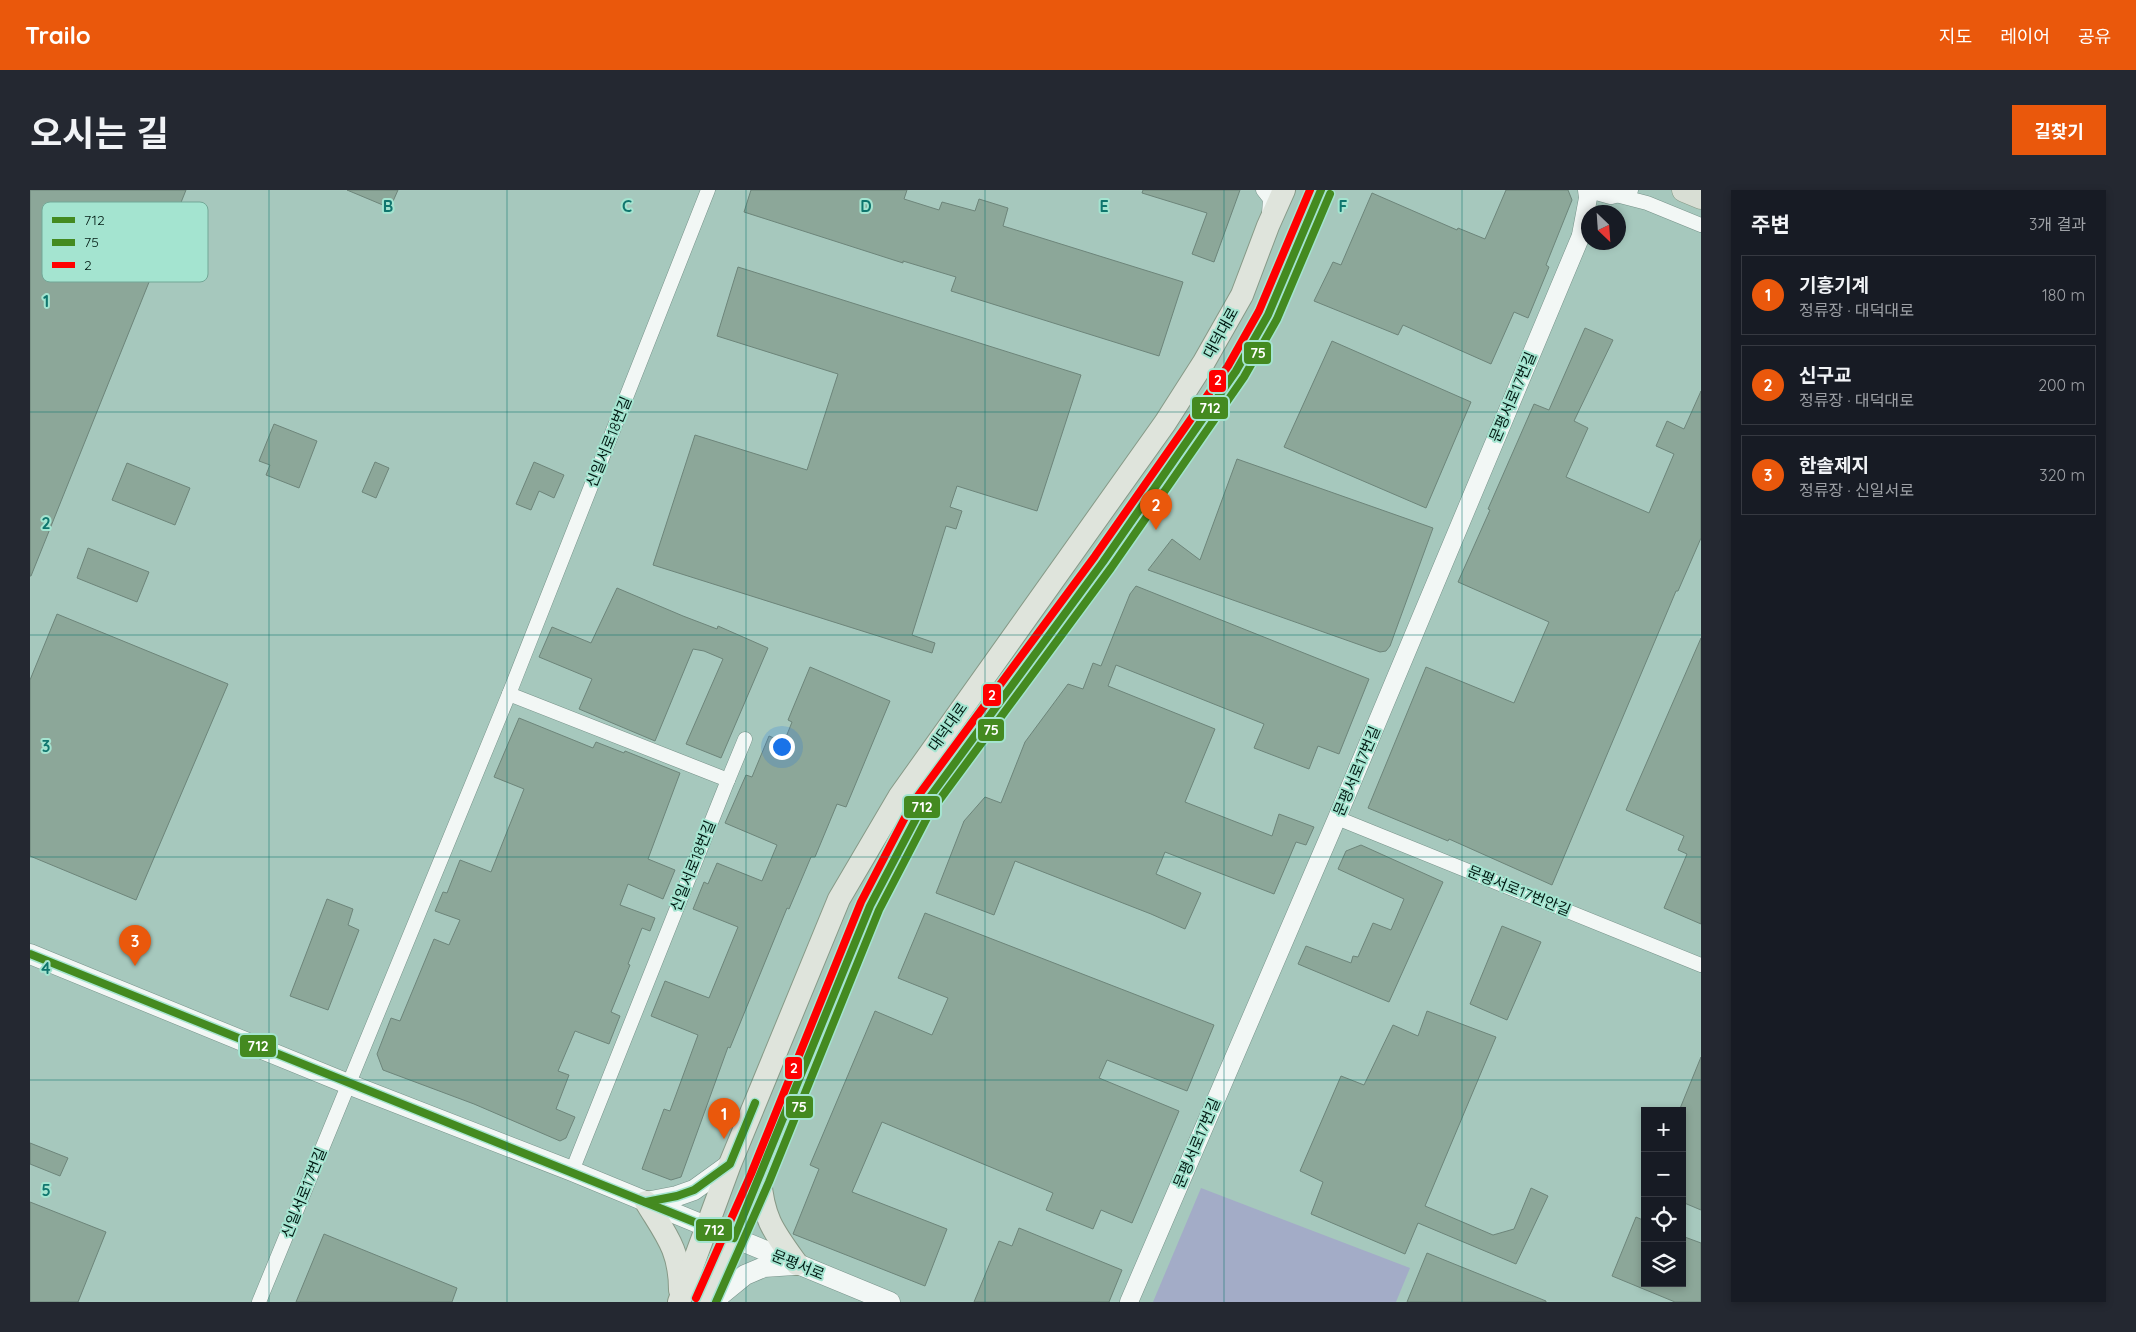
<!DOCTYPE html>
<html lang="ko">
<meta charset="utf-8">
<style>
body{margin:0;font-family:Quicksand,"Noto Sans KR",sans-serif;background:#242831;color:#f1f3f6}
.controls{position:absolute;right:15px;bottom:15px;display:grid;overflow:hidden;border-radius:0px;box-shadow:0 2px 8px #0003}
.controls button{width:45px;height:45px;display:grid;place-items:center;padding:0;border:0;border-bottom:1px solid #363941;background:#171b24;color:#f1f3f6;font:25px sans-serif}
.compass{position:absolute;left:1551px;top:15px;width:45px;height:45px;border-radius:50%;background:#171b24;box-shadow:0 2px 8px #0003;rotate:155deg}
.you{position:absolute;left:751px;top:556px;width:18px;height:18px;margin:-12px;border:4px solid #fff;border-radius:50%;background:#1a73e8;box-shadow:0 0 0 8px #1a73e833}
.badge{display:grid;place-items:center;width:32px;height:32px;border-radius:50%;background:#ea580c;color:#fff;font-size:16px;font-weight:700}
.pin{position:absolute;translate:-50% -41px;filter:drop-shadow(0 1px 2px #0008)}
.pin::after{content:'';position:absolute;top:26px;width:18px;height:15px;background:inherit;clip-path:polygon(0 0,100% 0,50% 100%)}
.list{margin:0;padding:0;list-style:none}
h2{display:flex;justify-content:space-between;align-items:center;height:65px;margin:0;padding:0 20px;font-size:21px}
h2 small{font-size:16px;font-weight:400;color:#9ea1a6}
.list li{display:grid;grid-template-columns:32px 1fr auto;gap:15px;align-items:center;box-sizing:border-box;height:80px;margin:0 10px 10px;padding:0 10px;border:1px solid #363941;border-radius:0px}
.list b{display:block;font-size:19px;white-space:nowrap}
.list p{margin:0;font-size:16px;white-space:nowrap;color:#9ea1a6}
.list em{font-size:16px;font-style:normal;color:#9ea1a6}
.icon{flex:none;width:28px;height:28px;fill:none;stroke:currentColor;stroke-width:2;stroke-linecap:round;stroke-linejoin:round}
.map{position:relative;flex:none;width:1671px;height:1112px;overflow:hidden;border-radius:0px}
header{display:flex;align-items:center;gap:30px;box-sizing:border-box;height:70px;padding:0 25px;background:#ea580c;color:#fff}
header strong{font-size:24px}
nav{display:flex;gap:28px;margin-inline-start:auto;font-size:18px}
.intro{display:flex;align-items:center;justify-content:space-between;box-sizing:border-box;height:120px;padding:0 30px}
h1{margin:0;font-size:35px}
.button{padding:12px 22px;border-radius:0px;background:#ea580c;color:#fff;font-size:18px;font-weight:700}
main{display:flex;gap:30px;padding:0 30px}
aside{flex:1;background:#171b24;border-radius:0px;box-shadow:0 2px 8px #0003}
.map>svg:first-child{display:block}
.green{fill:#a3acc7}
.building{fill:#8ca799;stroke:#6d857a}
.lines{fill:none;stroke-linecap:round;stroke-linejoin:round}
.minor-casing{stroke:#769289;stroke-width:15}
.tertiary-casing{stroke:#769289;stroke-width:19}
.secondary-casing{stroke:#769289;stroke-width:21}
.primary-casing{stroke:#879987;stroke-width:24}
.trunk-casing{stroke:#879987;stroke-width:25}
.minor{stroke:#f2f7f5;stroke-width:14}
.tertiary{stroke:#f2f7f5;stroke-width:18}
.secondary{stroke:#f2f7f5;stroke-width:20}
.primary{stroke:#dfe4dc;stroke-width:22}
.trunk{stroke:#d8ded4;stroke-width:24}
.bus-1-casing{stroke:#a4e4d0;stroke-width:11}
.bus-2-casing{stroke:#a4e4d0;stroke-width:11}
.bus-3-casing{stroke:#a4e4d0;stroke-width:11}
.bus-1{stroke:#448a20;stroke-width:8}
.bus-2{stroke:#448a20;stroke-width:8}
.bus-3{stroke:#f00;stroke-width:8}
.grid{fill:none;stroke:#0f766e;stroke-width:1;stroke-opacity:0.55}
.labels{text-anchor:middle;stroke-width:4;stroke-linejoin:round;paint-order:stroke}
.street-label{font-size:15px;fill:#011912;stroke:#a4e4d0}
.key{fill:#a4e4d0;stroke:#73a797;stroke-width:1}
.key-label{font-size:14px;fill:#011912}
.grid-label{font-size:16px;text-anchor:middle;font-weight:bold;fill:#0f766e;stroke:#a4e4d0;stroke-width:4;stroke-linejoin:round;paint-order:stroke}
.line-badge{stroke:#a4e4d0;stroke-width:2}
.badge-label{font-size:14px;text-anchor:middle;font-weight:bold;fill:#fff}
</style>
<header>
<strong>Trailo</strong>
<nav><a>지도</a><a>레이어</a><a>공유</a></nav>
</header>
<div class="intro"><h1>오시는 길</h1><a class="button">길찾기</a></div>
<main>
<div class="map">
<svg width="1671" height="1112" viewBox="0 0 1671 1112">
<rect width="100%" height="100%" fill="#a6c8bd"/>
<polygon class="green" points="1171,998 1380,1078 1366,1112 1123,1112"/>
<g class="building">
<polygon points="0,0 156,0 1,386 0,386"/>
<polygon points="317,0 368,0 360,18"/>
<polygon points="721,0 877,0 874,9 909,20 912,12 945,21 949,9 978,18 973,36 1153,92 1129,166 921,101 926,87 873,71 873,73 714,22"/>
<polygon points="1113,0 1210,0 1184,72 1162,64 1177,23 1112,3"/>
<polygon points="1476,0 1538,0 1542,10 1516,75 1519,77 1498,128 1484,122 1461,174 1373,135 1368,145 1284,111 1303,72 1311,75 1342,3 1427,40 1428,38 1455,49"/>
<polygon points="708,77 1051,185 1007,321 927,296 920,317 932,321 926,339 916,336 882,445 905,453 902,463 623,375 665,245 777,280 808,184 687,146"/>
<polygon points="1555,138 1583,150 1544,231 1558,238 1536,287 1619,323 1644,264 1626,256 1637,231 1654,239 1671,201 1671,348 1648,401 1646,401 1522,695 1419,649 1418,651 1338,618 1396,477 1484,513 1519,432 1428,392 1460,320 1458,319 1504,214 1519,220"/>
<polygon points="1302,151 1441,212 1396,318 1254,257"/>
<polygon points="244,234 287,251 269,298 236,285 240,275 229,271"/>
<polygon points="1207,269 1403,338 1360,456 1356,461 1350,462 1118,380 1142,349 1170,370"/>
<polygon points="345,272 359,278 346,308 332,302"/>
<polygon points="504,272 534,285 524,308 509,301 501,320 486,314"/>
<polygon points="97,273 160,298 145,335 82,310"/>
<polygon points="58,358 119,382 107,412 47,388"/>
<polygon points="1106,396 1339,489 1309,564 1288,556 1279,579 1224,558 1234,534 1086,475 1078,496 1185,539 1155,612 1242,646 1249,624 1284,637 1276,655 1266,652 1244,704 1135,662 1126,684 1171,703 1155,739 1121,724 985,671 964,725 906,703 934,631 955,607 971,613 995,552 1038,494 1053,499 1063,473 1071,476 1100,404"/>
<polygon points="587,398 653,426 687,439 688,436 738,458 691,568 656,554 693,469 674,461 663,459 625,551 549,519 562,489 509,467 522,437 561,453"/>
<polygon points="27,424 198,494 106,710 0,666 0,490"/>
<polygon points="1671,448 1671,734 1634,718 1657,664 1648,660 1654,646 1596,620"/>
<polygon points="780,477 860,511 816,617 807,614 785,667 781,667 759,719 757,718 700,858 698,857 651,987 641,990 612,979 634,919 640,921 668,845 621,826 635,791 679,808 708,737 663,719 674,692 678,694 687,673 732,691 747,655 695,633 716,585 722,587 739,546 754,552 762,532 758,530"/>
<polygon points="489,528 563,558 566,552 594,563 595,561 650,583 618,669 645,680 633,709 598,694 590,715 625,728 620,741 612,738 598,774 600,775 581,822 590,826 579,854 545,841 528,881 539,885 526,919 545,927 536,948 530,951 444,914 353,880 347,864 361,828 370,831 404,749 419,755 430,730 405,721 413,702 417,703 430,670 461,682 494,599 464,587"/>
<polygon points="1331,655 1413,692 1359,812 1268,774 1276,756 1321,773 1323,766 1328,767 1343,733 1361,740 1374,709 1308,679 1316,661"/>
<polygon points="297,709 323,719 318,735 329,740 298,820 260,806"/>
<polygon points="895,723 1184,835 1157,901 1077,870 1069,888 1149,921 1102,1033 1071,1020 1063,1039 1016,1020 1023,1003 852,932 822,1002 917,1039 895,1096 763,1044 789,979 780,975 845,821 902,845 918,808 868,788"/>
<polygon points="1472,736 1511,752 1477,830 1440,814"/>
<polygon points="1397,821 1466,847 1395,1016 1463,1045 1484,1039 1501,998 1518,1006 1486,1074 1388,1033 1375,1064 1281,1024 1293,992 1270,981 1311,886 1334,895 1363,835 1388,846"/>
<polygon points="1671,867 1671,1020 1652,1012 1652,921 1649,921"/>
<polygon points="0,953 38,968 30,986 0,974"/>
<polygon points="0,1012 76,1042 48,1112 0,1112"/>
<polygon points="1606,1027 1615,1031 1615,1093 1652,1093 1652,1046 1671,1053 1671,1112 1645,1112 1582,1086"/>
<polygon points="989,1038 1092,1080 1079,1112 944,1112 969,1051 982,1056"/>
<polygon points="294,1044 427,1098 422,1112 266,1112"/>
<polygon points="1397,1063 1516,1111 1516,1112 1377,1112"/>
</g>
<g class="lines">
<g class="minor-casing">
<g id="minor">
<polyline points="1233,0 1240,9 1239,24"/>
<polyline points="1586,5 1617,13 1671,35"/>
<polyline points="479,504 698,590 542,981"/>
<polyline points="698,590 715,549"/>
<polyline points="1307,628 1671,775"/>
<polyline points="229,1112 479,504 678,0"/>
</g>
</g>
<g class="tertiary-casing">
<g id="tertiary">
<polyline points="1563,0 1581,5 1599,0"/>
<polyline points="1551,45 1558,8 1557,0"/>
<polyline points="1099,1112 1307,628 1550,48 1558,34"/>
</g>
</g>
<g class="secondary-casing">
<g id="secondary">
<polyline points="0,764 318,894 542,981 860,1112"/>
<polyline points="616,1012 647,1006 664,1000 700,974"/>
<polyline points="682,1112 715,1085 734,1077 764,1075"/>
</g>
</g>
<g class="primary-casing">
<g id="primary">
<path d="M730,988C733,1029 744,1042 767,1074"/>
<path d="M616,1012C636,1045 650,1060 650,1100"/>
<polyline points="649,1112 700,974 809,709 869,607 1135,233 1174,172 1212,105 1238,36 1254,0"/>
<polyline points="675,1112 730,988 840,716 891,619 1073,372 1206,181 1238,125 1291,0"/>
</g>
</g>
<g class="trunk-casing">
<polyline id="trunk" points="1654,0 1671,7"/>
</g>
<use href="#minor" class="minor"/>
<use href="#tertiary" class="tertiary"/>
<use href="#secondary" class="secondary"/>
<use href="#primary" class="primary"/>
<use href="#trunk" class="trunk"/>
<g class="bus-1-casing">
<g id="bus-1">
<polyline points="0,764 704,1048 840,716 891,619 1073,372 1206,181 1238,125 1291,0"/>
<polyline points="616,1012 647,1006 664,1000 700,974 725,913"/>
</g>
</g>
<g class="bus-2-casing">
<polyline id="bus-2" points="686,1112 739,992 849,720 899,624 1081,378 1214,187 1247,129 1300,4"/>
</g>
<g class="bus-3-casing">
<polyline id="bus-3" points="666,1108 721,984 831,712 882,614 1065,366 1198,176 1229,121 1280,0"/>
</g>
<use href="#bus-1" class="bus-1"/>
<use href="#bus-2" class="bus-2"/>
<use href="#bus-3" class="bus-3"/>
</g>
<path class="grid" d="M239,0V1112M477,0V1112M716,0V1112M955,0V1112M1194,0V1112M1432,0V1112M0,222H1671M0,445H1671M0,667H1671M0,890H1671"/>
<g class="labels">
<g class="street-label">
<text transform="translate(1191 143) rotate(-61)" y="5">대덕대로</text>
<text transform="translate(1483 207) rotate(-67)" y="5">문평서로17번길</text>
<text transform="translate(579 252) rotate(-68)" y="5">신일서로18번길</text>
<text transform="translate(918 537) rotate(-55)" y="5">대덕대로</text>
<text transform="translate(1327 581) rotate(-67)" y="5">문평서로17번길</text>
<text transform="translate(663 676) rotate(-68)" y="5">신일서로18번길</text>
<text transform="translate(1489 701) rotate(22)" y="5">문평서로17번안길</text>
<text transform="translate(1167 953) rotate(-67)" y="5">문평서로17번길</text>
<text transform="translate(274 1003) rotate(-68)" y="5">신일서로17번길</text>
<text transform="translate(768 1075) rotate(22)" y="5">문평서로</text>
</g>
</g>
<rect x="12" y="12" width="166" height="80" rx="8" class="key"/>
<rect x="22" y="27" width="23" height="6" fill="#448a20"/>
<rect x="22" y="49" width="23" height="7" fill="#448a20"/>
<rect x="22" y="72" width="23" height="6" fill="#f00"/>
<g class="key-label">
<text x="54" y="35">712</text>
<text x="54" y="57">75</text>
<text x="54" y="80">2</text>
</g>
<g class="grid-label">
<text x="358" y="22">B</text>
<text x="597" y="22">C</text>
<text x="836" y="22">D</text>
<text x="1074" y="22">E</text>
<text x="1313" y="22">F</text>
<text x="16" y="117">1</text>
<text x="16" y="339">2</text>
<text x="16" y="562">3</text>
<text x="16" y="784">4</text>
<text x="16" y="1006">5</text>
</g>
<g class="line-badge">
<rect x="1213" y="151" width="29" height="24" rx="5" fill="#448a20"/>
<rect x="1178" y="179" width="19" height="24" rx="5" fill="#f00"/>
<rect x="1161" y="206" width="38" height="24" rx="5" fill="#448a20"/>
<rect x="952" y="493" width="20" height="24" rx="5" fill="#f00"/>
<rect x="947" y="528" width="28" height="24" rx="5" fill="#448a20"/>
<rect x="873" y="605" width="38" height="24" rx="5" fill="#448a20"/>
<rect x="209" y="844" width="38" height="24" rx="5" fill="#448a20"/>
<rect x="754" y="866" width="19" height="24" rx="5" fill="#f00"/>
<rect x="755" y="905" width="29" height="24" rx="5" fill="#448a20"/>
<rect x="665" y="1028" width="38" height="24" rx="5" fill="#448a20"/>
</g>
<g class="badge-label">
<text x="1228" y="168">75</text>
<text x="1188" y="195">2</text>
<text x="1180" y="223">712</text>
<text x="962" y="510">2</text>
<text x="961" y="545">75</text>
<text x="892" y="622">712</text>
<text x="228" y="861">712</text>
<text x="764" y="883">2</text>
<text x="769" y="922">75</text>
<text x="684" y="1045">712</text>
</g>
</svg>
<div class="controls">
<button>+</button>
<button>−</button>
<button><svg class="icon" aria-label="locate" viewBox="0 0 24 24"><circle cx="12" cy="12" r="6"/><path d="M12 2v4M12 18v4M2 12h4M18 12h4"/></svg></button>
<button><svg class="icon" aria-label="layers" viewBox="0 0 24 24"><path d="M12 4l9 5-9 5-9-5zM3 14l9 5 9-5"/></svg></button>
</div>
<svg class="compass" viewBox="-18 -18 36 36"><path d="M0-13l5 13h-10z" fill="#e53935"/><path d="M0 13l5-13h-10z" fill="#9ea1a6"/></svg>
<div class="you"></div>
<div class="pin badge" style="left:694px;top:949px">1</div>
<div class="pin badge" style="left:1126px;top:340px">2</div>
<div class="pin badge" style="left:105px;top:776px">3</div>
</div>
<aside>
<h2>주변<small>3개 결과</small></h2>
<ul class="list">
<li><span class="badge">1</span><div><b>기흥기계</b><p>정류장 · 대덕대로</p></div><em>180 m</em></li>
<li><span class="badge">2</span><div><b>신구교</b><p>정류장 · 대덕대로</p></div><em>200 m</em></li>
<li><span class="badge">3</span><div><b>한솔제지</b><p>정류장 · 신일서로</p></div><em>320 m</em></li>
</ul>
</aside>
</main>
